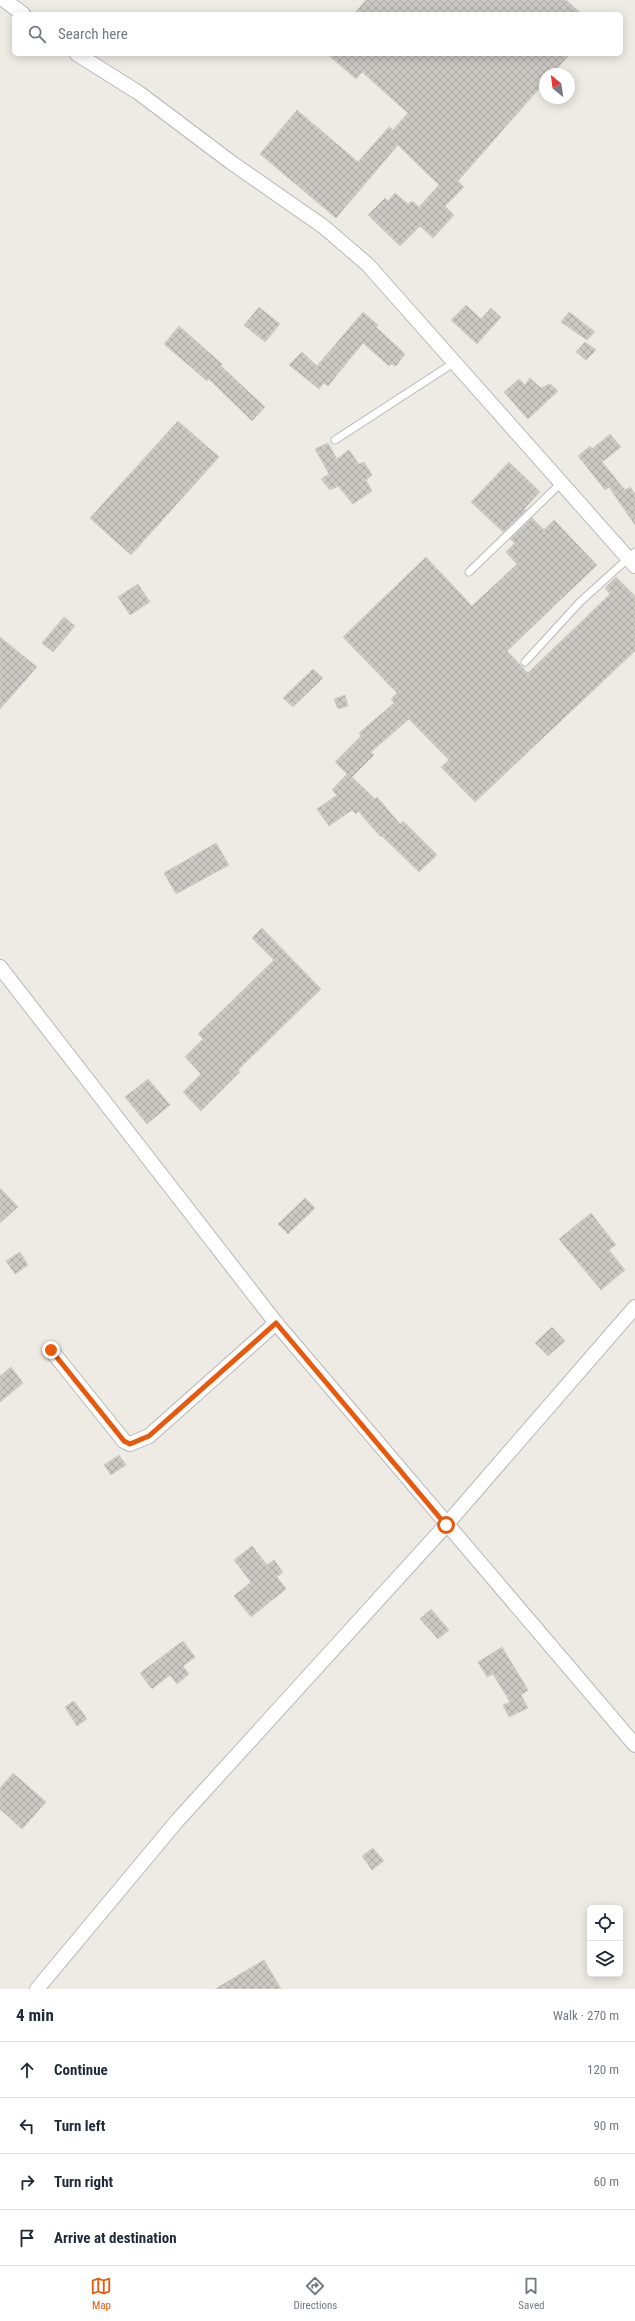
<!DOCTYPE html>
<meta charset="utf-8">
<style>
body{margin:0;font-family:"Roboto Condensed",sans-serif;background:#f2f2f3;color:#1f2937}
.controls{position:absolute;right:12px;bottom:12px;display:grid;overflow:hidden;border-radius:6px;box-shadow:0 2px 10px #0003}
.controls button{width:36px;height:36px;display:grid;place-items:center;padding:0;border:0;border-bottom:1px solid #e0e1e3;background:#fff;color:#1f2937;font:20px sans-serif}
.compass{position:absolute;left:539px;top:68px;width:36px;height:36px;border-radius:50%;background:#fff;box-shadow:0 2px 10px #0003;rotate:331deg}
.stop{position:absolute;width:12px;height:12px;margin:-9px;border:3px solid #ea580c;border-radius:50%;background:#fff}
.stop.end{background:#ea580c;border-color:#fff;box-shadow:0 1px 4px #0008}
.list{margin:0;padding:0;list-style:none}
h2{display:flex;justify-content:space-between;align-items:center;height:52px;margin:0;padding:0 16px;font-size:17px}
h2 small{font-size:13px;font-weight:400;color:#747a83}
.list li{display:grid;grid-template-columns:26px 1fr auto;gap:12px;align-items:center;box-sizing:border-box;height:56px;padding:0 16px;border-top:1px solid #e0e1e3}
.list b{display:block;font-size:15px;white-space:nowrap}
.list em{font-size:13px;font-style:normal;color:#747a83}
.icon{flex:none;width:22px;height:22px;fill:none;stroke:currentColor;stroke-width:2;stroke-linecap:round;stroke-linejoin:round}
.map{position:relative;flex:none;width:635px;height:1989px;overflow:hidden}
.search{position:absolute;background:#fff;box-shadow:0 2px 10px #0003;left:12px;right:12px;top:12px;height:44px;display:flex;align-items:center;gap:10px;box-sizing:border-box;padding:0 14px;border-radius:6px;color:#747a83;font-size:15px}
.sheet{height:276px;background:#fff}
nav{display:flex;justify-content:space-around;align-items:center;box-sizing:border-box;height:56px;border-top:1px solid #e0e1e3;background:#fff;font-size:11px;color:#747a83}
nav a{display:grid;justify-items:center;gap:2px}
nav .on{color:#ea580c}
.map>svg:first-child{display:block}
.building{fill:url(#building-cross-hatch);stroke:#d2ccc4}
.lines{fill:none;stroke-linecap:round;stroke-linejoin:round}
.service-casing{stroke:#b6b8bb;stroke-width:9}
.minor-casing{stroke:#b6b8bb;stroke-width:16}
.service{stroke:#fff;stroke-width:7}
.minor{stroke:#fff;stroke-width:14}
.route{stroke:#ea580c;stroke-width:5}
</style>
<div class="map">
<svg width="635" height="1989" viewBox="0 0 635 1989">
<defs>
<pattern id="building-cross-hatch" width="8" height="8" patternUnits="userSpaceOnUse"><rect width="8" height="8" fill="#ccc8c4"/><path d="M0 0l8 8M0 8l8-8" fill="none" stroke="#a9a6a3"/></pattern>
</defs>
<rect width="100%" height="100%" fill="#eeebe5"/>
<g class="building">
<polygon points="366,0 566,0 582,14 354,14"/>
<polygon points="327,54 570,54 552,74 545,74 545,82 458,181 464,187 445,206 454,215 433,238 420,226 400,246 368,215 385,198 388,201 395,193 408,204 412,201 419,207 439,185 398,145 336,218 260,154 297,110 358,162 389,127 393,130 408,113 362,72 356,79"/>
<polygon points="466,305 481,319 491,308 501,317 477,344 451,320"/>
<polygon points="259,307 280,324 265,342 244,325"/>
<polygon points="363,312 378,325 376,327 405,354 396,366 391,364 389,366 363,343 328,386 324,383 319,389 289,365 302,352 317,366"/>
<polygon points="569,312 595,332 587,340 561,322"/>
<polygon points="179,326 222,364 221,366 265,407 252,421 209,379 207,381 164,344"/>
<polygon points="585,342 596,350 586,360 576,352"/>
<polygon points="530,378 541,388 550,384 558,391 528,419 504,392 519,379 525,385"/>
<polygon points="178,421 219,457 131,555 90,518"/>
<polygon points="610,434 621,447 602,462 625,490 630,487 635,494 635,525 609,487 605,490 578,456 590,446 592,449"/>
<polygon points="328,443 337,459 349,450 359,464 364,462 372,475 366,480 372,491 353,504 338,486 330,490 321,479 329,474 315,449"/>
<polygon points="509,462 540,492 524,509 526,510 503,532 471,502"/>
<polygon points="532,518 544,530 554,520 597,565 507,651 528,673 610,594 605,588 616,577 635,596 635,651 475,802 441,767 449,760 409,719 371,752 374,755 352,777 375,799 377,797 400,824 403,821 437,855 419,872 382,836 381,837 358,811 356,814 352,810 329,826 317,809 337,795 332,790 347,774 335,762 361,736 359,733 394,703 391,699 397,693 343,637 426,557 472,606 517,564 506,552 515,543 510,539"/>
<polygon points="138,584 150,602 130,615 118,597"/>
<polygon points="64,617 75,626 53,652 42,643"/>
<polygon points="0,637 37,667 0,709"/>
<polygon points="313,669 323,678 293,707 283,698"/>
<polygon points="345,695 348,706 338,709 334,699"/>
<polygon points="216,843 229,865 176,894 164,873"/>
<polygon points="262,928 321,989 238,1070 240,1072 201,1111 183,1092 201,1074 185,1057 203,1039 198,1034 274,960 252,938"/>
<polygon points="148,1079 170,1105 147,1124 125,1097"/>
<polygon points="0,1188 18,1207 0,1223"/>
<polygon points="305,1198 315,1208 288,1234 278,1224"/>
<polygon points="591,1213 616,1245 609,1250 625,1270 601,1290 559,1239"/>
<polygon points="20,1252 28,1265 15,1274 6,1261"/>
<polygon points="552,1327 565,1341 548,1356 535,1343"/>
<polygon points="11,1367 23,1383 0,1402 0,1376"/>
<polygon points="119,1455 126,1465 111,1475 104,1465"/>
<polygon points="252,1546 267,1565 274,1560 283,1572 277,1577 286,1589 251,1617 234,1596 251,1582 234,1560"/>
<polygon points="431,1609 449,1630 438,1639 420,1619"/>
<polygon points="183,1641 195,1657 183,1666 189,1674 177,1684 170,1675 152,1689 140,1673"/>
<polygon points="502,1647 528,1690 521,1695 528,1708 509,1717 503,1705 510,1702 493,1674 487,1677 478,1662"/>
<polygon points="74,1701 87,1719 77,1726 65,1707"/>
<polygon points="13,1773 46,1802 22,1829 0,1809 0,1788"/>
<polygon points="373,1848 384,1861 372,1870 362,1856"/>
<polygon points="264,1960 281,1989 215,1989"/>
</g>
<g class="lines">
<g class="service-casing">
<g id="service">
<polyline points="335,440 455,362"/>
<polyline points="469,572 561,483"/>
<polyline points="525,662 580,602 635,552"/>
</g>
</g>
<g class="minor-casing">
<g id="minor">
<polyline points="4,0 23,14"/>
<polyline points="77,54 139,93 232,163 324,227 368,265 635,566"/>
<polyline points="0,967 276,1323 635,1745"/>
<polyline points="51,1350 124,1441 130,1444 149,1436 276,1323"/>
<polyline points="37,1989 177,1821 446,1525 635,1307"/>
</g>
</g>
<use href="#service" class="service"/>
<use href="#minor" class="minor"/>
</g>
<g class="lines">
<polyline class="route" points="51,1350 124,1441 130,1444 149,1436 276,1323 446,1525"/>
</g>
</svg>
<div class="controls">
<button><svg class="icon" aria-label="locate" viewBox="0 0 24 24"><circle cx="12" cy="12" r="6"/><path d="M12 2v4M12 18v4M2 12h4M18 12h4"/></svg></button>
<button><svg class="icon" aria-label="layers" viewBox="0 0 24 24"><path d="M12 4l9 5-9 5-9-5zM3 14l9 5 9-5"/></svg></button>
</div>
<svg class="compass" viewBox="-18 -18 36 36"><path d="M0-13l5 13h-10z" fill="#e53935"/><path d="M0 13l5-13h-10z" fill="#747a83"/></svg>
<div class="stop" style="left:446px;top:1525px"></div>
<div class="stop end" style="left:51px;top:1350px"></div>
<div class="search"><svg class="icon" aria-label="search" viewBox="0 0 24 24"><circle cx="10" cy="10" r="6"/><path d="M15 15l6 6"/></svg>Search here</div>
</div>
<section class="sheet">
<h2>4 min<small>Walk · 270 m</small></h2>
<ul class="list">
<li><svg class="icon" aria-label="ahead" viewBox="0 0 24 24"><path d="M12 20V5M6 11l6-6 6 6"/></svg><div><b>Continue</b></div><em>120 m</em></li>
<li><svg class="icon" aria-label="left" viewBox="0 0 24 24"><path d="M17 20v-9H6M10 6l-5 5 5 5"/></svg><div><b>Turn left</b></div><em>90 m</em></li>
<li><svg class="icon" aria-label="right" viewBox="0 0 24 24"><path d="M7 20v-9h11M14 6l5 5-5 5"/></svg><div><b>Turn right</b></div><em>60 m</em></li>
<li><svg class="icon" aria-label="arrive" viewBox="0 0 24 24"><path d="M6 21V4h12l-3 4 3 4H6"/></svg><div><b>Arrive at destination</b></div></li>
</ul>
</section>
<nav>
<a class="on"><svg class="icon" aria-label="map" viewBox="0 0 24 24"><path d="M3 6l6-2 6 2 6-2v14l-6 2-6-2-6 2zM9 4v14M15 6v14"/></svg>Map</a>
<a><svg class="icon" aria-label="directions" viewBox="0 0 24 24"><path d="M12 3l9 9-9 9-9-9zM9 14v-3h6M13 9l2 2-2 2"/></svg>Directions</a>
<a><svg class="icon" aria-label="saved" viewBox="0 0 24 24"><path d="M7 4h10v16l-5-4-5 4z"/></svg>Saved</a>
</nav>
